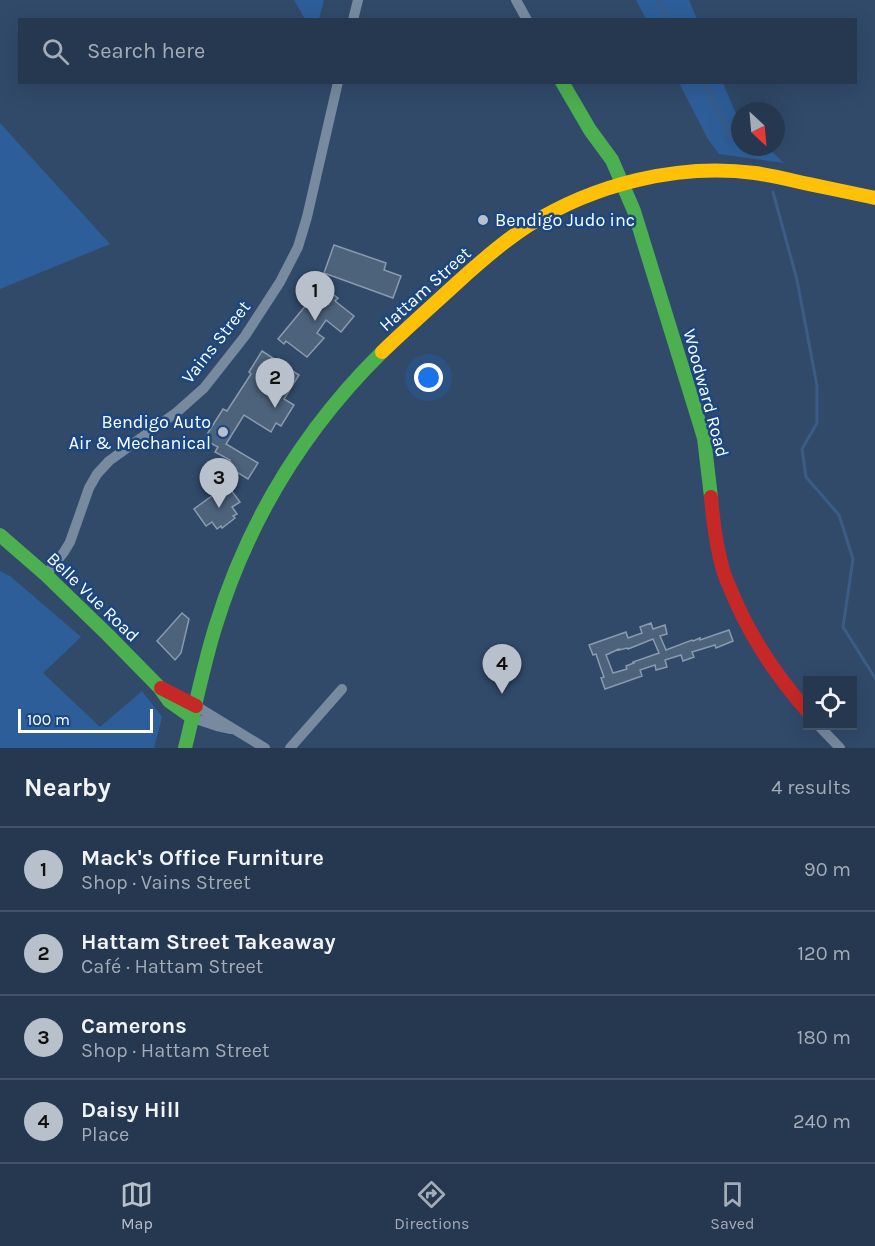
<!DOCTYPE html>
<meta charset="utf-8">
<style>
body{margin:0;font-family:Karla,sans-serif;background:#2d3f57;color:#f1f3f6}
.controls{position:absolute;right:18px;bottom:18px;display:grid;overflow:hidden;border-radius:0px;box-shadow:0 6px 24px #0002}
.controls button{width:54px;height:54px;display:grid;place-items:center;padding:0;border:0;border-bottom:2px solid #425267;background:#253850;color:#f1f3f6;font:30px sans-serif}
.compass{position:absolute;left:731px;top:102px;width:54px;height:54px;border-radius:50%;background:#253850;box-shadow:0 6px 24px #0002;rotate:154deg}
.scale{position:absolute;left:18px;bottom:15px;width:135px;box-sizing:border-box;padding-left:6px;border:3px solid #fff;border-top:0;font-size:16px;line-height:21px;white-space:nowrap;color:#fff;-webkit-text-stroke:4px #1a4781;paint-order:stroke}
.you{position:absolute;left:429px;top:378px;width:21px;height:21px;margin:-15px;border:4px solid #fff;border-radius:50%;background:#1a73e8;box-shadow:0 0 0 9px #1a73e833}
.badge{display:grid;place-items:center;width:39px;height:39px;border-radius:50%;background:#b7c0cb;color:#111;font-size:20px;font-weight:700}
.pin{position:absolute;translate:-50% -50px;filter:drop-shadow(0 2px 3px #0008)}
.pin::after{content:'';position:absolute;top:32px;width:21px;height:18px;background:inherit;clip-path:polygon(0 0,100% 0,50% 100%)}
.list{margin:0;padding:0;list-style:none}
h2{display:flex;justify-content:space-between;align-items:center;height:78px;margin:0;padding:0 24px;font-size:26px}
h2 small{font-size:20px;font-weight:400;color:#a3acb7}
.list li{display:grid;grid-template-columns:39px 1fr auto;gap:18px;align-items:center;box-sizing:border-box;height:84px;padding:0 24px;border-top:2px solid #425267}
.list b{display:block;font-size:22px;white-space:nowrap}
.list p{margin:0;font-size:20px;white-space:nowrap;color:#a3acb7}
.list em{font-size:20px;font-style:normal;color:#a3acb7}
.icon{flex:none;width:33px;height:33px;fill:none;stroke:currentColor;stroke-width:2;stroke-linecap:round;stroke-linejoin:round}
.map{position:relative;flex:none;width:875px;height:748px;overflow:hidden}
.search{position:absolute;background:#253850;box-shadow:0 6px 24px #0002;left:18px;right:18px;top:18px;height:66px;display:flex;align-items:center;gap:15px;box-sizing:border-box;padding:0 21px;border-radius:0px;color:#a3acb7;font-size:22px}
.sheet{height:414px;background:#253850}
nav{display:flex;justify-content:space-around;align-items:center;box-sizing:border-box;height:84px;border-top:2px solid #425267;background:#253850;font-size:16px;color:#a3acb7}
nav a{display:grid;justify-items:center;gap:3px}
nav .on{color:#b7c0cb}
.map>svg:first-child{display:block}
.green{fill:#2e5e99}
.lines{fill:none;stroke-linecap:round;stroke-linejoin:round}
.stream{stroke:#3b5c85;stroke-width:3}
.building{fill:#4d627b;stroke:#8b9aae;stroke-width:1.5;fill-rule:evenodd}
.street{stroke:#778aa0;stroke-width:10}
.fast{stroke:#4caf50;stroke-width:14}
.slow{stroke:#ffc107;stroke-width:14}
.jam{stroke:#c62828;stroke-width:14}
.poi-dot{fill:#b7c0cb;stroke:#1a4781;stroke-width:2}
.labels{text-anchor:middle;stroke-width:5;stroke-linejoin:round;paint-order:stroke}
.poi-label{font-size:18px;fill:#fff;stroke:#1a4781;text-anchor:start}
.street-label{font-size:18px;fill:#fff;stroke:#1a4781}
</style>
<div class="map">
<svg width="875" height="748" viewBox="0 0 875 748">
<rect width="100%" height="100%" fill="#314a6a"/>
<g class="green">
<polygon points="294,0 324,0 319,19 305,19"/>
<polygon points="636,0 689,0 697,19 646,19"/>
<polygon points="679,83 723,83 740,123 740,147 767,147 784,163 719,154 708,139"/>
<polygon points="0,123 110,244 0,289"/>
<polygon points="0,571 10,576 81,637 43,673 100,727 142,691 162,717 154,748 0,748"/>
</g>
<g class="lines">
<g class="stream">
<polyline points="658,0 670,20"/>
<polyline points="704,82 731,138"/>
<polyline points="773,192 797,280 817,386 817,423 802,449 806,477 839,515 853,559 843,627 875,678"/>
</g>
</g>
<g class="building">
<polygon points="334,245 386,263 384,270 401,276 393,298 324,273"/>
<polygon points="316,284 329,295 331,293 338,298 335,301 354,316 341,332 326,320 317,333 324,338 307,357 286,341 284,344 278,339 307,304 302,301"/>
<polygon points="262,351 299,375 284,399 294,405 281,426 276,423 271,432 244,415 226,444 258,463 248,479 227,466 230,460 215,452 218,447 212,444 206,436 223,409 227,411 251,374 249,372"/>
<polygon points="227,485 240,502 232,507 237,514 233,516 235,518 222,528 221,526 217,529 212,522 206,526 194,509"/>
<polygon points="182,613 189,619 181,653 175,660 157,641"/>
<path d="M651,623L653,629L665,625L667,634L660,636L666,650L692,640L693,641L700,638V640L729,630L733,641L716,648L715,645L692,652L694,657L683,661L681,655L665,660L667,667L656,670L655,665L640,670L642,676L605,689L601,678L604,677L600,666L596,654L593,655L589,645L626,632L628,638L642,633L640,627ZM653,639L659,653L633,662L634,663L626,666L627,669L613,673L606,655L619,649V650L627,648L628,649Z"/>
</g>
<g class="lines">
<g class="street">
<polyline points="516,0 527,20"/>
<polyline points="353,20 358,0"/>
<polyline points="46,575 64,552 70,542 89,488 97,474 109,461 177,412 204,388 245,336 280,282 298,247 307,217 338,82"/>
<polyline points="196,706 265,748"/>
<polyline points="193,718 217,726 231,729"/>
<polyline points="819,726 840,748"/>
<polyline points="290,748 342,689"/>
</g>
<g class="fast">
<polyline points="562,82 590,130 612,160 634,211 704,438 711,497"/>
<polyline points="0,535 46,575 108,635 159,687 169,701 193,718"/>
<path d="M185,748C195,708 203,667 215,628C247,523 304,429 382,352"/>
</g>
<path class="slow" d="M382,352C407,328 433,305 458,282C481,261 504,241 529,225C595,184 678,163 755,173C768,175 782,178 795,181C822,187 848,192 875,198"/>
<g class="jam">
<path d="M711,497C713,521 716,546 723,570C726,580 731,590 735,600C753,641 778,678 808,712"/>
<polyline points="161,688 196,706"/>
</g>
</g>
<g class="poi-dot">
<circle cx="483" cy="220" r="6"/>
<circle cx="223" cy="432" r="6"/>
</g>
<g class="labels">
<g class="poi-label">
<text x="495" y="226">Bendigo Judo inc</text>
<text x="211" y="428" text-anchor="end">Bendigo Auto<tspan x="211" dy="21">Air &amp; Mechanical</tspan></text>
</g>
<g class="street-label">
<text transform="translate(425 289) rotate(-42)" y="6">Hattam Street</text>
<text transform="translate(216 342) rotate(-52)" y="6">Vains Street</text>
<text transform="translate(706 393) rotate(75)" y="6">Woodward Road</text>
<text transform="translate(93 597) rotate(44)" y="6">Belle Vue Road</text>
</g>
</g>
</svg>
<div class="controls">
<button><svg class="icon" aria-label="locate" viewBox="0 0 24 24"><circle cx="12" cy="12" r="6"/><path d="M12 2v4M12 18v4M2 12h4M18 12h4"/></svg></button>
</div>
<svg class="compass" viewBox="-18 -18 36 36"><path d="M0-13l5 13h-10z" fill="#e53935"/><path d="M0 13l5-13h-10z" fill="#a3acb7"/></svg>
<div class="scale">100 m</div>
<div class="you"></div>
<div class="pin badge" style="left:315px;top:321px">1</div>
<div class="pin badge" style="left:275px;top:408px">2</div>
<div class="pin badge" style="left:219px;top:508px">3</div>
<div class="pin badge" style="left:502px;top:694px">4</div>
<div class="search"><svg class="icon" aria-label="search" viewBox="0 0 24 24"><circle cx="10" cy="10" r="6"/><path d="M15 15l6 6"/></svg>Search here</div>
</div>
<section class="sheet">
<h2>Nearby<small>4 results</small></h2>
<ul class="list">
<li><span class="badge">1</span><div><b>Mack's Office Furniture</b><p>Shop · Vains Street</p></div><em>90 m</em></li>
<li><span class="badge">2</span><div><b>Hattam Street Takeaway</b><p>Café · Hattam Street</p></div><em>120 m</em></li>
<li><span class="badge">3</span><div><b>Camerons</b><p>Shop · Hattam Street</p></div><em>180 m</em></li>
<li><span class="badge">4</span><div><b>Daisy Hill</b><p>Place</p></div><em>240 m</em></li>
</ul>
</section>
<nav>
<a class="on"><svg class="icon" aria-label="map" viewBox="0 0 24 24"><path d="M3 6l6-2 6 2 6-2v14l-6 2-6-2-6 2zM9 4v14M15 6v14"/></svg>Map</a>
<a><svg class="icon" aria-label="directions" viewBox="0 0 24 24"><path d="M12 3l9 9-9 9-9-9zM9 14v-3h6M13 9l2 2-2 2"/></svg>Directions</a>
<a><svg class="icon" aria-label="saved" viewBox="0 0 24 24"><path d="M7 4h10v16l-5-4-5 4z"/></svg>Saved</a>
</nav>
